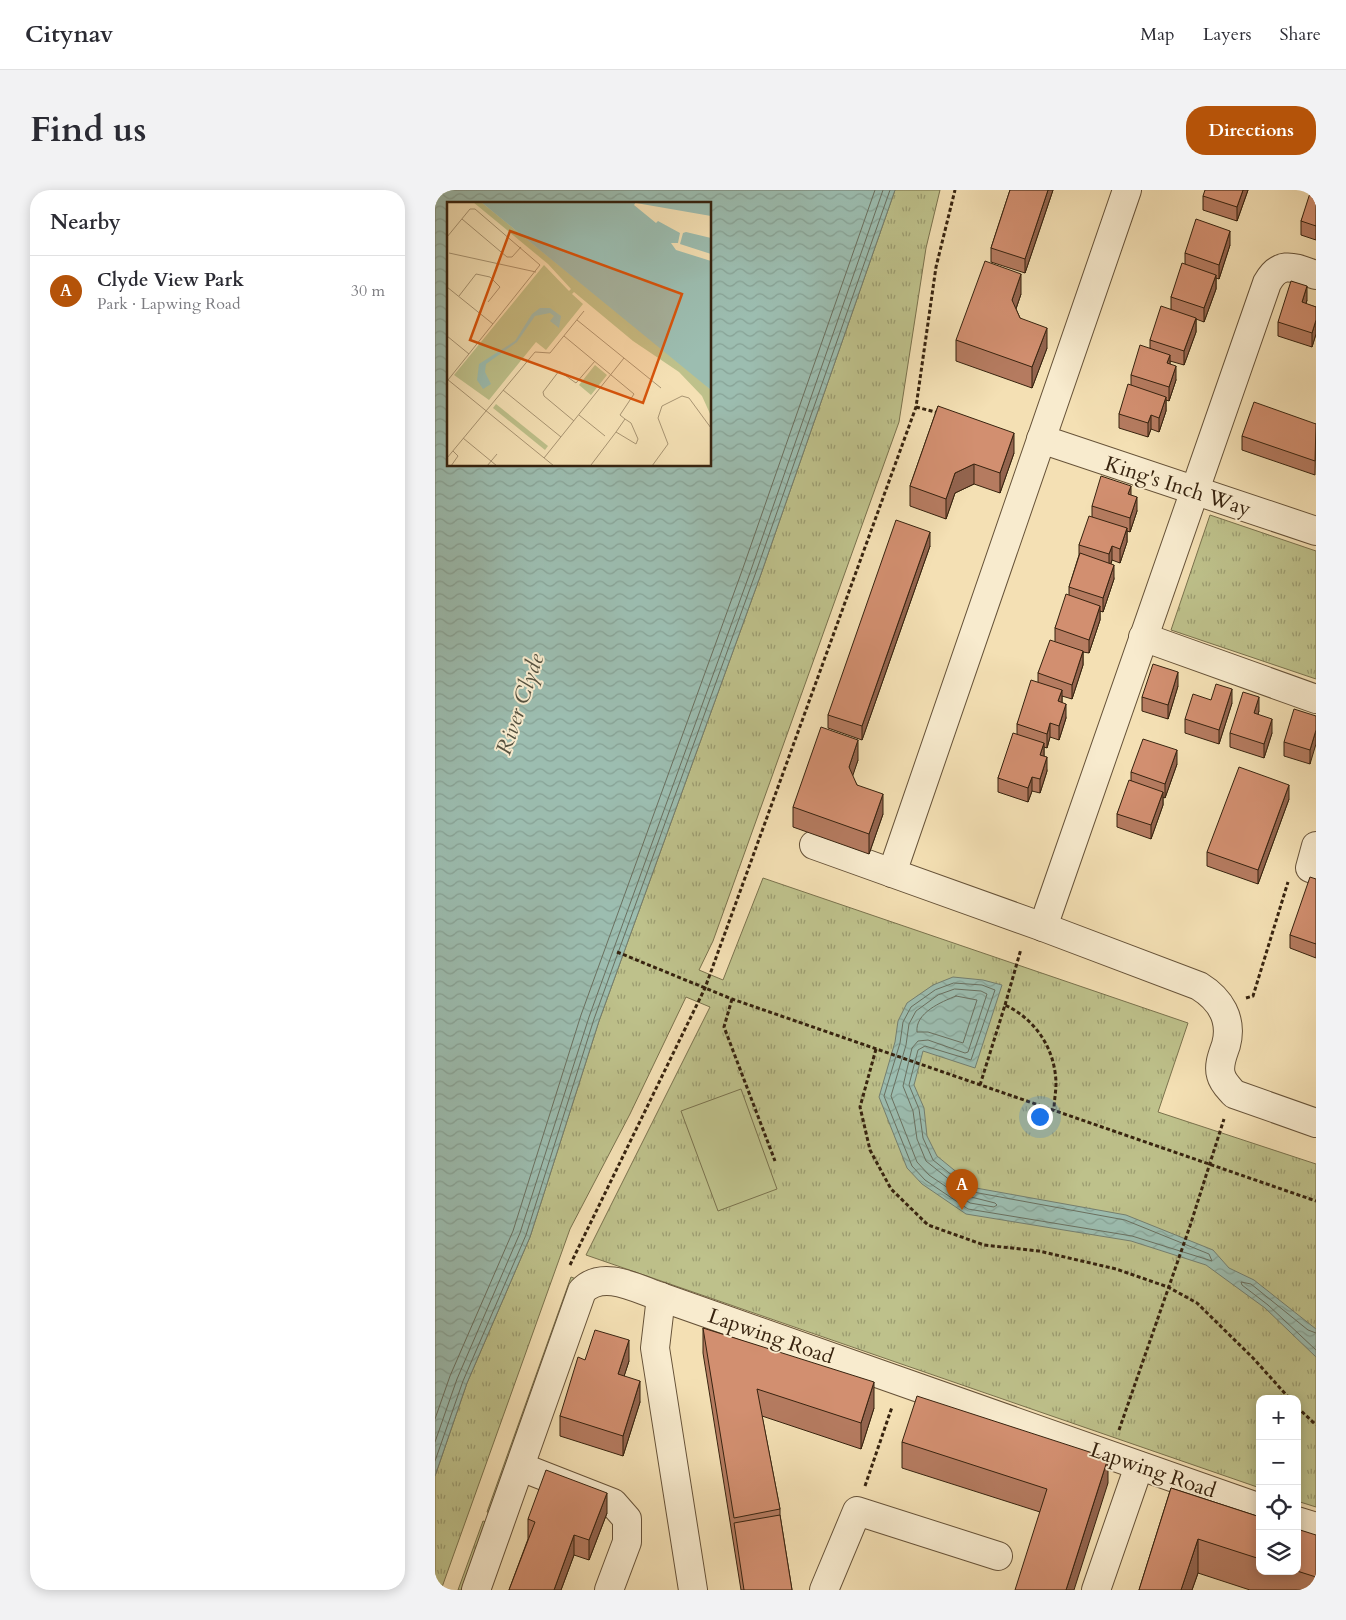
<!DOCTYPE html>
<meta charset="utf-8">
<style>
body{margin:0;font-family:Cardo,serif;background:#f2f2f3;color:#2b2b33}
.controls{position:absolute;right:15px;bottom:15px;display:grid;overflow:hidden;border-radius:10px;box-shadow:0 2px 12px #0003}
.controls button{width:45px;height:45px;display:grid;place-items:center;padding:0;border:0;border-bottom:1px solid #e1e1e2;background:#fff;color:#2b2b33;font:25px sans-serif}
.you{position:absolute;left:604px;top:926px;width:18px;height:18px;margin:-12px;border:4px solid #fff;border-radius:50%;background:#1a73e8;box-shadow:0 0 0 8px #1a73e833}
.badge{display:grid;place-items:center;width:32px;height:32px;border-radius:50%;background:#b45309;color:#fff;font-size:16px;font-weight:700}
.pin{position:absolute;translate:-50% -41px;filter:drop-shadow(0 1px 2px #0008)}
.pin::after{content:'';position:absolute;top:26px;width:18px;height:15px;background:inherit;clip-path:polygon(0 0,100% 0,50% 100%)}
.list{margin:0;padding:0;list-style:none}
h2{display:flex;justify-content:space-between;align-items:center;height:65px;margin:0;padding:0 20px;font-size:21px}
h2 small{font-size:16px;font-weight:400;color:#7c7c81}
.list li{display:grid;grid-template-columns:32px 1fr auto;gap:15px;align-items:center;box-sizing:border-box;height:70px;padding:0 20px;border-top:1px solid #e1e1e2}
.list b{display:block;font-size:19px;white-space:nowrap}
.list p{margin:0;font-size:16px;white-space:nowrap;color:#7c7c81}
.list em{font-size:16px;font-style:normal;color:#7c7c81}
.icon{flex:none;width:28px;height:28px;fill:none;stroke:currentColor;stroke-width:2;stroke-linecap:round;stroke-linejoin:round}
.map{position:relative;flex:none;width:881px;height:1400px;overflow:hidden;border-radius:20px}
header{display:flex;align-items:center;gap:30px;box-sizing:border-box;height:70px;padding:0 25px;background:#fff;border-bottom:1px solid #e1e1e2}
header strong{font-size:24px}
nav{display:flex;gap:28px;margin-inline-start:auto;font-size:18px}
.intro{display:flex;align-items:center;justify-content:space-between;box-sizing:border-box;height:120px;padding:0 30px}
h1{margin:0;font-size:35px}
.button{padding:12px 22px;border-radius:20px;background:#b45309;color:#fff;font-size:18px;font-weight:700}
main{display:flex;gap:30px;padding:0 30px}
aside{flex:1;background:#fff;border-radius:20px;box-shadow:0 2px 12px #0003}
.map>svg:first-child{display:block}
.grass{fill:url(#grass-tufts);stroke:#7a724d}
.pitch{fill:#bec18b;stroke:#7a724d}
.water{fill:url(#water-waves);stroke:#747f70;fill-rule:evenodd}
.lines{fill:none;stroke-linecap:round;stroke-linejoin:round}
.shore{stroke:#6a7060;stroke-width:1}
.minor-casing{stroke:#665238;stroke-width:30}
.path{stroke:#37230f;stroke-width:3;stroke-dasharray:4 2.5;stroke-linecap:butt}
.minor{stroke:#f8ebce;stroke-width:28}
.wall{fill:#b57b60;stroke:#37230f}
.shaded-wall{fill:#93644e;stroke:#37230f}
.building{fill:#d28f70;stroke:#37230f}
.labels{text-anchor:middle;stroke-width:4;stroke-linejoin:round;paint-order:stroke}
.street-label{font-size:21px;fill:#37230f;stroke:#f8ebce}
.water-label{font-size:22px;font-style:italic;fill:#55513f;stroke:#f8ebce}
.inset-road{fill:none;stroke:#a89472;stroke-width:1}
.view{fill:#d6540c;fill-opacity:0.15;stroke:#d6540c;stroke-width:2.5}
.inset-edge{fill:none;stroke:#37230f;stroke-width:2.5}
</style>
<header>
<strong>Citynav</strong>
<nav><a>Map</a><a>Layers</a><a>Share</a></nav>
</header>
<div class="intro"><h1>Find us</h1><a class="button">Directions</a></div>
<main>
<aside>
<h2>Nearby<small></small></h2>
<ul class="list">
<li><span class="badge">A</span><div><b>Clyde View Park</b><p>Park · Lapwing Road</p></div><em>30 m</em></li>
</ul>
</aside>
<div class="map">
<svg width="881" height="1400" viewBox="0 0 881 1400">
<defs>
<pattern id="grass-tufts" width="24" height="20" patternUnits="userSpaceOnUse" patternTransform="scale(1.25)"><rect width="24" height="20" fill="#bec18b"/><path d="M3 7l-1-3M5 7V3M7 7l1-3M15 17l-1-3M17 17v-4M19 17l1-3" fill="none" stroke="#9b9c70"/></pattern>
<pattern id="water-waves" width="16" height="10" patternUnits="userSpaceOnUse" patternTransform="scale(1.25)"><rect width="16" height="10" fill="#9cbdb0"/><path d="M0 5q4-4 8 0t8 0" fill="none" stroke="#87a296"/></pattern>
</defs>
<rect width="100%" height="100%" fill="#f4e0b4"/>
<filter id="stains"><feTurbulence type="fractalNoise" baseFrequency=".004" numOctaves="4"/><feColorMatrix values="0 0 0 0 .2 0 0 0 0 .09 0 0 0 0 .02 0 0 0 .5 -.17"/></filter>
<radialGradient id="worn" r=".72"><stop offset=".6" stop-color="#630" stop-opacity="0"/><stop offset="1" stop-color="#630" stop-opacity=".3"/></radialGradient>
<g class="grass">
<polygon points="460,0 505,0 491,58 464,232 278,751 264,780 288,790 328,688 753,833 723,922 881,974 881,1317 862,1311 862,1209 825,1209 825,1298 151,1065 275,817 251,807 195,924 135,1039 6,1400 0,1400 0,1286 32,1193 95,1047 164,831 326,384"/>
<polygon points="775,325 881,361 881,489 736,440"/>
<polygon points="136,1087 144,1090 57,1324 52,1322"/>
<polygon points="48,1331 54,1333 30,1400 23,1400"/>
</g>
<polygon class="pitch" points="306,899 342,999 283,1021 246,921"/>
<g class="water">
<path d="M0,0H460L326,384L164,831L95,1047L32,1193L0,1286ZM14,14H275V275H14Z"/>
<polygon points="518,787 548,790 567,795 540,878 488,861 479,895 489,918 492,946 502,966 541,998 691,1025 778,1060 794,1078 819,1090 881,1139 881,1167 830,1118 771,1075 696,1051 531,1024 487,994 472,978 444,907 460,852 463,831 472,813 498,795"/>
</g>
<g class="lines">
<g class="shore">
<polygon points="519,793 547,795 560,800 536,870 490,856 483,860 474,895 484,919 488,948 498,970 538,1002 690,1030 774,1064 777,1071 697,1046 533,1019 490,990 477,976 449,906 465,853 468,832 476,817 500,800"/>
<polygon points="520,799 546,801 552,804 533,862 530,863 493,850 483,851 477,858 468,896 478,921 482,949 491,971 536,1007 560,1013 562,1015 559,1017 535,1013 494,985 482,972 456,906 471,855 474,834 481,821 503,805"/>
<path d="M521,806L542,810L528,853L493,842H482C480,823 506,812 521,806Z"/>
<polyline points="881,1143 873,1140 816,1094 806,1092 807,1095 833,1115 881,1160"/>
<polyline points="0,1229 15,1186 78,1041 146,825 308,378 440,0"/>
<polyline points="0,1252 22,1189 85,1043 154,827 316,380 448,0"/>
<polyline points="0,1271 28,1191 91,1045 159,829 321,382 455,0"/>
</g>
<g class="minor-casing">
<g id="minor">
<polyline points="606,249 881,341"/>
<polyline points="708,447 881,509"/>
<path d="M379,655L608,737L764,796C785,809 798,829 791,855C788,864 783,875 786,885C788,893 794,898 799,904L881,933"/>
<polyline points="881,656 875,678 881,680"/>
<polyline points="457,683 692,0"/>
<path d="M608,737L832,93C845,69 860,78 881,85"/>
<polyline points="226,1107 220,1158 258,1400"/>
<polyline points="86,1277 178,1313 192,1329 192,1352 174,1400"/>
<polyline points="862,1331 881,1337"/>
<path d="M41,1400L147,1101C168,1079 202,1099 226,1107L825,1318"/>
<polyline points="389,1400 422,1321 563,1366"/>
<polyline points="661,1400 704,1276"/>
</g>
</g>
<g class="path">
<polyline points="481,217 504,223"/>
<polyline points="182,762 297,809 881,1011"/>
<polyline points="811,808 818,806 853,692"/>
<polyline points="297,809 289,837 340,971"/>
<polyline points="570,815 586,759"/>
<polyline points="441,859 425,917 435,960 456,999 493,1035 549,1055 604,1061 681,1079 733,1097 762,1113 818,1168 855,1209"/>
<path d="M545,895L570,815C600,829 620,858 621,893C621,902 619,911 619,920"/>
<polyline points="135,1075 270,798 481,217 501,77 520,0"/>
<polyline points="862,1217 881,1235"/>
<polyline points="684,1240 755,1036 789,929"/>
<polyline points="430,1296 457,1217"/>
</g>
<use href="#minor" class="minor"/>
</g>
<g class="wall">
<polygon points="575,0 618,0 590,83 556,72 556,58"/>
<polygon points="813,0 802,31 768,20 768,6"/>
<polygon points="881,0 881,50 866,45 866,31"/>
<polygon points="795,55 784,89 781,88 781,99 769,132 761,129 761,142 749,175 735,171 735,174 741,190 734,211 731,210 731,221 724,242 716,239 713,247 684,238 684,224 696,195 696,185 715,159 715,150 736,119 736,107 750,74 750,63"/>
<polygon points="586,104 581,119 585,128 612,158 597,198 521,171 521,150"/>
<polygon points="872,110 871,114 881,117 881,144 877,157 843,146 843,132"/>
<polygon points="503,216 579,263 565,303 539,294 520,303 511,329 475,316 475,296"/>
<polygon points="881,234 880,285 807,260 807,246"/>
<polygon points="696,305 702,321 695,342 692,341 692,352 685,373 677,370 676,374 679,389 668,422 665,421 665,430 654,463 648,462 648,475 637,509 627,506 627,513 631,528 624,550 615,547 612,558 609,557 609,566 612,581 605,603 597,601 593,612 563,602 563,588 582,544 582,534 603,492 603,483 620,451 620,438 634,405 634,397 644,365 644,355 657,327 657,316"/>
<polygon points="495,356 427,550 393,538 393,525"/>
<polygon points="743,496 733,529 707,521 707,507"/>
<polygon points="776,510 797,513 784,554 750,543 750,529"/>
<polygon points="824,521 823,524 837,543 829,568 795,557 795,543"/>
<polygon points="881,526 875,574 849,566 849,552"/>
<polygon points="423,570 417,586 422,595 448,624 434,664 358,637 358,617"/>
<polygon points="742,574 730,608 728,607 728,615 716,649 682,637 682,624 696,591 696,582"/>
<polygon points="854,609 823,694 772,676 772,662"/>
<polygon points="881,689 881,768 855,758 855,745"/>
<polygon points="268,1138 439,1218 426,1259 327,1226 345,1319 345,1325 357,1400 306,1400 268,1163"/>
<polygon points="150,1170 194,1171 189,1186 205,1212 188,1266 125,1246 125,1226"/>
<polygon points="467,1252 673,1293 605,1322 467,1278"/>
<polygon points="736,1298 825,1327 825,1381 862,1381 881,1345 881,1400 815,1400 763,1383 757,1400 704,1400"/>
<polygon points="172,1323 154,1370 139,1365 126,1400 74,1400 93,1349 93,1329"/>
</g>
<g class="shaded-wall">
<polygon points="613,0 618,0 590,83 590,69"/>
<polygon points="808,0 813,0 802,31 802,17"/>
<polygon points="795,41 795,55 784,89 784,75"/>
<polygon points="586,84 586,104 577,130 577,110"/>
<polygon points="781,85 781,99 769,132 769,118"/>
<polygon points="872,96 872,110 867,126 867,112"/>
<polygon points="761,128 761,142 749,175 749,161"/>
<polygon points="881,130 881,144 877,157 877,143"/>
<polygon points="612,138 612,158 597,198 597,177"/>
<polygon points="735,165 735,179 732,173"/>
<polygon points="741,176 741,190 734,211 734,197"/>
<polygon points="731,207 731,221 724,242 724,228"/>
<polygon points="716,225 716,239 713,247 713,233"/>
<polygon points="579,243 579,263 565,303 565,283"/>
<polygon points="539,274 539,294 520,303 511,329 511,309 520,283"/>
<polygon points="696,296 696,310 693,304"/>
<polygon points="702,307 702,321 695,342 695,328"/>
<polygon points="692,338 692,352 685,373 685,359"/>
<polygon points="495,342 495,356 427,550 427,536"/>
<polygon points="677,356 677,370 674,378 674,364"/>
<polygon points="679,375 679,389 668,422 668,408"/>
<polygon points="665,416 665,430 654,463 654,450"/>
<polygon points="648,461 648,475 637,509 637,495"/>
<polygon points="743,482 743,496 733,529 733,515"/>
<polygon points="797,499 797,513 784,554 784,540"/>
<polygon points="627,500 627,513 623,511"/>
<polygon points="824,507 824,521 819,537 819,523"/>
<polygon points="631,514 631,528 624,550 624,536"/>
<polygon points="837,529 837,543 829,568 829,554"/>
<polygon points="615,533 615,547 612,558 612,544"/>
<polygon points="881,540 881,554 875,574 875,560"/>
<polygon points="423,550 423,570 414,597 414,577"/>
<polygon points="609,553 609,567 605,565"/>
<polygon points="742,560 742,574 730,608 730,594"/>
<polygon points="612,567 612,581 605,603 605,589"/>
<polygon points="597,587 597,601 593,612 593,598"/>
<polygon points="854,595 854,609 823,694 823,680"/>
<polygon points="728,602 728,615 716,649 716,635"/>
<polygon points="448,604 448,624 434,664 434,644"/>
<polygon points="194,1150 194,1171 183,1205 183,1184"/>
<polygon points="205,1191 205,1212 188,1266 188,1246"/>
<polygon points="439,1192 439,1218 426,1259 426,1233"/>
<polygon points="673,1268 673,1293 639,1400 631,1400"/>
<polygon points="172,1303 172,1323 154,1370 154,1350"/>
<polygon points="139,1345 139,1365 126,1400 119,1400"/>
<polygon points="763,1349 763,1383 757,1400 746,1400"/>
</g>
<g class="building">
<polygon points="575,0 613,0 590,69 556,58"/>
<polygon points="770,0 808,0 802,17 768,6"/>
<polygon points="876,0 881,0 881,36 866,31"/>
<polygon points="761,29 795,41 784,75 750,63"/>
<polygon points="550,71 586,84 577,110 585,128 612,138 597,177 521,150"/>
<polygon points="747,73 781,85 769,118 736,107"/>
<polygon points="856,91 872,96 867,112 881,117 881,130 877,143 843,132"/>
<polygon points="726,116 761,128 749,161 715,150"/>
<polygon points="705,155 735,165 732,173 741,176 734,197 696,185"/>
<polygon points="693,194 731,207 724,228 716,225 713,233 684,224"/>
<polygon points="819,212 881,234 880,271 807,246"/>
<polygon points="503,216 579,243 565,283 539,274 520,283 511,309 475,296"/>
<polygon points="666,286 696,296 693,304 702,307 695,328 657,316"/>
<polygon points="654,326 692,338 685,359 677,356 674,364 644,355"/>
<polygon points="461,330 495,342 427,536 393,525"/>
<polygon points="645,363 679,375 668,408 634,397"/>
<polygon points="631,404 665,416 654,450 620,438"/>
<polygon points="615,450 648,461 637,495 603,483"/>
<polygon points="718,474 743,482 733,515 707,507"/>
<polygon points="596,490 627,500 623,511 631,514 624,536 615,533 612,544 582,534"/>
<polygon points="781,494 797,499 784,540 750,529 758,504 776,510"/>
<polygon points="808,502 824,507 819,523 837,529 829,554 795,543"/>
<polygon points="859,519 881,526 881,540 875,560 849,552"/>
<polygon points="386,537 423,550 414,577 422,595 448,604 434,644 358,617"/>
<polygon points="578,543 609,553 605,565 612,567 605,589 597,587 593,598 563,588"/>
<polygon points="708,549 742,560 730,594 696,582"/>
<polygon points="804,577 854,595 823,680 772,662"/>
<polygon points="694,590 728,602 716,635 682,624"/>
<polygon points="875,687 881,689 881,754 855,745"/>
<polygon points="268,1138 439,1192 426,1233 322,1199 345,1319 299,1328"/>
<polygon points="160,1140 194,1150 183,1184 205,1191 188,1246 125,1226 143,1167 150,1170"/>
<polygon points="482,1206 673,1268 631,1400 580,1400 612,1299 467,1252"/>
<polygon points="111,1280 172,1303 154,1350 139,1345 119,1400 74,1400 100,1332 93,1329"/>
<polygon points="736,1298 825,1327 825,1369 763,1349 746,1400 704,1400"/>
<polygon points="345,1325 357,1400 309,1400 299,1333"/>
<polygon points="862,1339 881,1345 881,1387 862,1381"/>
</g>
<g class="labels">
<g class="street-label">
<text transform="translate(743 296) rotate(18)" y="7">King's Inch Way</text>
<text transform="translate(336 1146) rotate(19)" y="7">Lapwing Road</text>
<text transform="translate(718 1280) rotate(19)" y="7">Lapwing Road</text>
</g>
<g class="water-label">
<text transform="translate(84 514) rotate(-71)" y="8">River Clyde</text>
</g>
</g>
<g transform="translate(12 12)">
<rect width="264" height="264" fill="#f4e0b4"/>
<path d="M26,0H34L250,175L264,188V214L255,194L232,170L186,139L127,90L125,92L136,102L99,148L89,140L42,198L7,173L97,63L122,89L124,87L101,62ZM148,163L160,173L144,193L132,183Z" fill="#bec18b"/>
<path d="M49,202L101,244L98,248L46,206Z" fill="#bec18b"/>
<path d="M34,0H189L187,3L209,21L211,19L233,31L231,41H224L229,48L264,59V188ZM264,0V14L189,1L190,0ZM239,30L264,36V52L233,42L236,31ZM103,106L114,114L112,126L103,119L107,114L103,111L88,114L70,140L39,162L38,170L44,182L36,187L30,178L32,162L68,139L85,112L93,106Z" fill="#9cbdb0"/>
<path class="inset-road" d="M15,17L60,55H65L74,45M0,35L23,7H28L93,63L1,178M2,51L89,70M0,85L46,122M12,94L29,72L43,75L53,85L41,100M130,118L214,186M0,134L22,152M117,134L187,192L173,213L178,217L184,221L191,237L189,242L169,230L178,217M0,177L107,264M56,188L114,235M132,213L158,234M127,219L97,194L96,190L112,169L129,181L148,159M16,236L50,264M0,256L88,150L103,151L137,109M97,256L177,156M144,263L169,230M4,264L11,254L6,249M40,264L50,252M205,264L221,242L211,216L215,204L235,194L242,196L264,226"/>
<path class="view" d="M63,29L235,92L196,201L23,138Z"/>
<rect width="264" height="264" class="inset-edge"/>
</g>
<rect width="100%" height="100%" filter="url(#stains)"/>
<rect width="100%" height="100%" fill="url(#worn)"/>
</svg>
<div class="controls">
<button>+</button>
<button>−</button>
<button><svg class="icon" aria-label="locate" viewBox="0 0 24 24"><circle cx="12" cy="12" r="6"/><path d="M12 2v4M12 18v4M2 12h4M18 12h4"/></svg></button>
<button><svg class="icon" aria-label="layers" viewBox="0 0 24 24"><path d="M12 4l9 5-9 5-9-5zM3 14l9 5 9-5"/></svg></button>
</div>
<div class="you"></div>
<div class="pin badge" style="left:527px;top:1020px">A</div>
</div>
</main>
